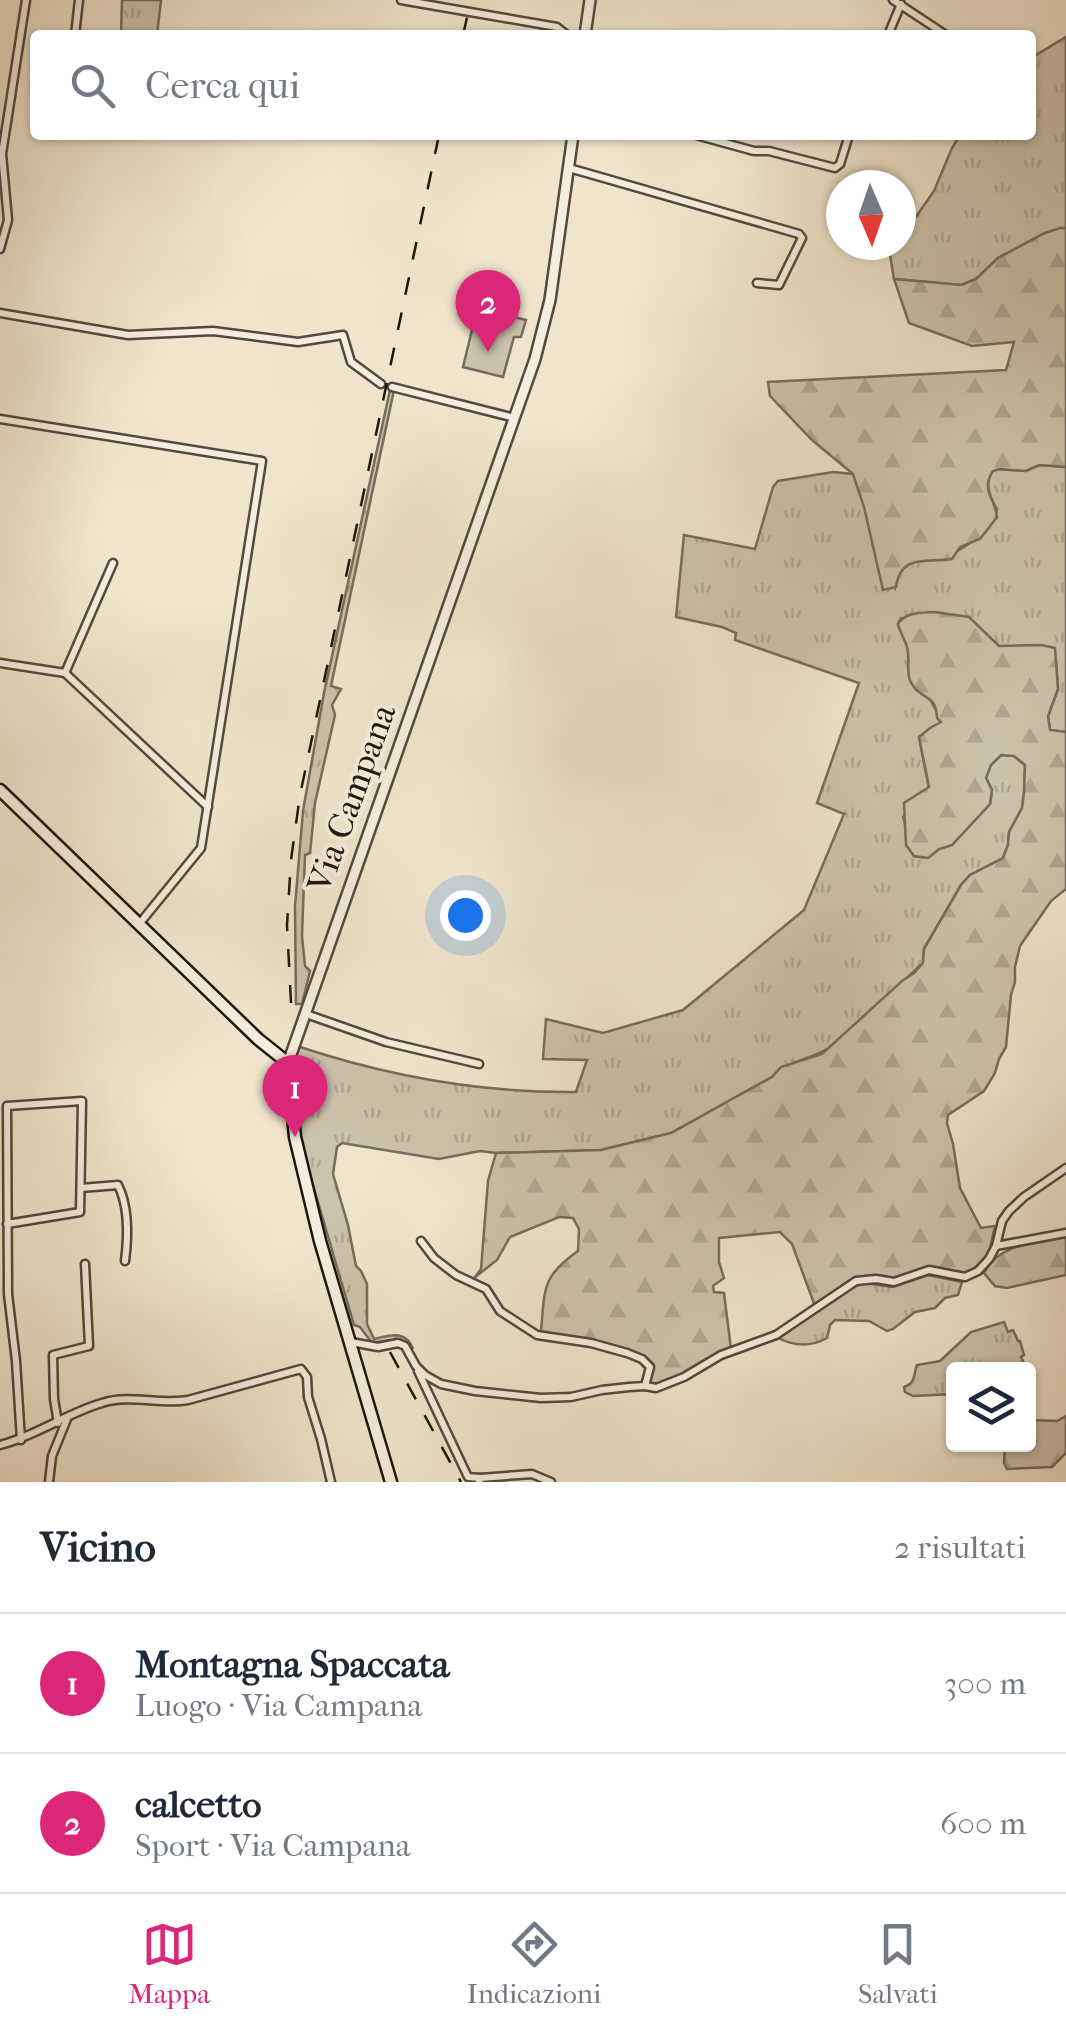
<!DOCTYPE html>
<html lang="it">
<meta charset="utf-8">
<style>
body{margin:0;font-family:"IM FELL French Canon",serif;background:#f6f6f7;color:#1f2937}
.controls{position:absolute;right:30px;bottom:30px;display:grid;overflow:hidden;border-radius:10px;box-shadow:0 2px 8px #0004}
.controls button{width:90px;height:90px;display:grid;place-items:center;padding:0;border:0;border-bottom:2px solid #e0e1e3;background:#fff;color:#1f2937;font:50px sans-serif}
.compass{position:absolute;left:826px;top:170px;width:90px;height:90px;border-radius:50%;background:#fff;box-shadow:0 2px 8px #0004;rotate:178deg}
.you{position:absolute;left:465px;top:915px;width:35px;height:35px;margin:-25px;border:8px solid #fff;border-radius:50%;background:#1a73e8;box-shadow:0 0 0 15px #1a73e833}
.badge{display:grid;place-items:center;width:65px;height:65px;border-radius:50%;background:#db2777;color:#fff;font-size:32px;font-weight:700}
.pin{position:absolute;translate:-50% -82px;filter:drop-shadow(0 2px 5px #0008)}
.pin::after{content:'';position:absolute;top:52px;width:35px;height:30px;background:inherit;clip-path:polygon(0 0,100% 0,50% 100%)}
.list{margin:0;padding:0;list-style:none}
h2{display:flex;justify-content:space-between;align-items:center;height:130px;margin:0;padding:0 40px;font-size:42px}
h2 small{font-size:32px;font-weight:400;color:#747a83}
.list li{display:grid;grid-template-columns:65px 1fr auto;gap:30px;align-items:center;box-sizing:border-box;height:140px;padding:0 40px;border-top:2px solid #e0e1e3}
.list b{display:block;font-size:38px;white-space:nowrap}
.list p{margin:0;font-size:32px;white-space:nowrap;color:#747a83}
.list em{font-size:32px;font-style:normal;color:#747a83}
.icon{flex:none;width:55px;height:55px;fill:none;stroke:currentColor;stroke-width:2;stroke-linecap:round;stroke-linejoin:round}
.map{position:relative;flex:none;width:1066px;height:1482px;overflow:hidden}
.search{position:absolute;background:#fff;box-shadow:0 2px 8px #0004;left:30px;right:30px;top:30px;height:110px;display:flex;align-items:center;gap:25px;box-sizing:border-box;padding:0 35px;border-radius:10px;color:#747a83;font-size:38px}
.sheet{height:410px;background:#fff}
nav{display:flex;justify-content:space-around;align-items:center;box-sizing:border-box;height:140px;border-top:2px solid #e0e1e3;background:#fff;font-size:28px;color:#747a83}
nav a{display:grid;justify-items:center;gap:5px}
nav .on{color:#db2777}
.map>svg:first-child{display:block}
.grass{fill:url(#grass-tufts);stroke:#766c5c;stroke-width:2.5}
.forest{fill:url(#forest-firs);stroke:#766c5c;stroke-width:2.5}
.pitch{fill:#cdc2ab;stroke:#766c5c;stroke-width:2.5}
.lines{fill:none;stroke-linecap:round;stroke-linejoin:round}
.minor-casing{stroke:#54493c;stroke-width:11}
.tertiary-casing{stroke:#54493c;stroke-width:14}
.secondary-casing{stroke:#20150c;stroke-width:15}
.minor{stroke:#f5eede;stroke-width:6}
.tertiary{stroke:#f5eede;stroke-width:9}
.secondary{stroke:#f5eede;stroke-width:10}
.rail{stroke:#20150c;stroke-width:2.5;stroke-dasharray:18 18;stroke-linecap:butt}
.labels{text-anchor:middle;stroke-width:8;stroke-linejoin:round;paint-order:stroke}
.street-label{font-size:35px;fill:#20150c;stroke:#f5eede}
</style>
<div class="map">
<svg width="1066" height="1482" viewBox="0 0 1066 1482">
<defs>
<pattern id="grass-tufts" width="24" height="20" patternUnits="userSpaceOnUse" patternTransform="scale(2.5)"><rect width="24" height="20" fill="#cdc2ab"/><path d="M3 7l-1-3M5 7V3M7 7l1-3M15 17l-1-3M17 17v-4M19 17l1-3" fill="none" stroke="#b0a692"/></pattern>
<pattern id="forest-firs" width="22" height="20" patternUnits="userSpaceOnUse" patternTransform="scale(2.5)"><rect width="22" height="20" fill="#cdc2ab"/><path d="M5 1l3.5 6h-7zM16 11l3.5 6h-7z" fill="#b0a692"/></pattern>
</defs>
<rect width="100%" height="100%" fill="#f0e5cc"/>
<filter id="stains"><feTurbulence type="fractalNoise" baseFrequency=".002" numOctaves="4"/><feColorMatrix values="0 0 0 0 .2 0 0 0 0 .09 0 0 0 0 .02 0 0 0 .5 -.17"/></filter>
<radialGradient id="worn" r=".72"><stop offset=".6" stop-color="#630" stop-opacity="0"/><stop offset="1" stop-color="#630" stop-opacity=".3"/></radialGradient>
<g class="grass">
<polygon points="122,0 161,0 157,35 121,35"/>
<polygon points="1066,37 1066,228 1045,233 998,258 976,279 961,285 894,279 890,255 896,245 901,245 901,238 934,191 952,148 960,135 1031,135 1031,58"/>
<polygon points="390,390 394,390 331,686 341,689 332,705 335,715 315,803 310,853 305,855 302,936 305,966 310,971 302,1004 296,1004 295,906 303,811 324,693"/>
<path d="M1039,465L1066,467V732L1050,730L1048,716L1058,689L1056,662L1013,647L999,646L978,628L901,618L898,624L909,650L908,657L916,690L929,697L942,722L919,737L929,788L903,817C908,831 906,843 914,856L928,858L939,849L952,845L990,804L992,790L986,778L991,765L1001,755L1014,756L1025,765L1024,793L1022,808L1009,832L1008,845L1003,858L970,875L961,885L924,949L923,963L832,1046C813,1060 789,1059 772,1077L671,1133L601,1150L496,1153L480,1151L439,1159L342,1143L337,1147L333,1174L348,1225L356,1266L361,1271L367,1284V1324L374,1339C391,1335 406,1330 413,1349C402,1335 387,1341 372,1343L360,1327L354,1325L305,1158L292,1092L291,1064L297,1046C387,1076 481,1093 576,1092L587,1060L543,1059L546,1019L603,1033L683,1010L804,910L844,814L817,803L859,683L735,640L736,633L722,627L676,617L684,535L755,549L773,487L778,481L833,472L853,474L895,587C901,557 920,560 945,560C966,542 991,539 997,509C989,497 984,484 992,471L999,469L1026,471Z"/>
<path d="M928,1275L962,1282L958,1295L945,1298L935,1308L915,1312L893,1329L887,1331L869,1321L835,1320L830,1325L827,1338C811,1347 794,1346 778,1338L852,1287L866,1283L892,1287Z"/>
<path d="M1004,1322L1008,1332L1013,1330L1018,1341H1020L1024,1355L1021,1357L1027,1369L954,1370L953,1394L913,1396L905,1392L904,1387C916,1383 913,1376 917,1365L940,1361L971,1332Z"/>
</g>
<g class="forest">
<path d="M1060,228H1066V467L1039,465L1026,471L999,469L993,471C980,490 996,500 997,517L980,539L960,547L952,559C927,563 901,553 896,587L883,590L864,507L853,474L812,440L770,396L768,382L1006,370L1014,342L972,346L909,323L894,279L962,285L976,279L998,258L1045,233Z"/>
<path d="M934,612L969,617L999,646L1041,645L1055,648L1058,689L1048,716L1050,730L1066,732V889L1051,901L1020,946L1015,967V982L1011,995L1006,1047L999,1059L995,1073L984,1091L948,1115L947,1123L953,1144L960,1188L981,1228L995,1226L990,1248L983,1262L973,1271L963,1274L925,1268L895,1280L858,1277L815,1306L792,1244L780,1232L719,1238V1262L724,1278L713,1286L714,1292L724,1293L731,1349C710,1360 672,1387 648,1385L652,1368L647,1360L543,1334L541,1331C545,1289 541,1277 578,1251L579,1229L573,1218L559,1217L510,1237L497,1260L474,1278L481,1269L488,1181L496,1153L601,1150L671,1133L772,1077L781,1067L822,1054L902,981L914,973L923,963L924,949L961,885L970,875L1003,858L1008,845L1009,832L1022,808L1024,793L1025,765L1014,756L1001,755L991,765L986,778L992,790L990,804L952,845L939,849L928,858L914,856L906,845L904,803L929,787L919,737L930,728L941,722L937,718C936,695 925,701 914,687C904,676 911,660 907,647C905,639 900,633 898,624C905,612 921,613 934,612Z"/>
<path d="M1066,1237V1275L1007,1288L995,1286L984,1273C999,1243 1036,1243 1066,1237Z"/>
<polygon points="1066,1416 1066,1453 1052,1467 1007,1469 1004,1463 1005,1445 1028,1444 1029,1420 1057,1421"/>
</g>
<polygon class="pitch" points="490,311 526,320 521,337 514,337 503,377 463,367 473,326 485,329"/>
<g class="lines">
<g class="minor-casing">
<g id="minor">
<polyline points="401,0 557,27 567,35"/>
<polyline points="893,0 946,35"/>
<polyline points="75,35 79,0"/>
<polyline points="888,35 901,4"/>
<polyline points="696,135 754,151 769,151 835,168 840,164 849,135"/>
<polyline points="569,168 799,234 802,238 779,285 757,283"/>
<polyline points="0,249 8,220 2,154 26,0"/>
<polyline points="0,313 128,335 213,331 298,342 343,335 351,362 381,384"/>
<polyline points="392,387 515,418"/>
<polyline points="0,419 262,461 201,848 140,923"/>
<polyline points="0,663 65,673 113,563"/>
<polyline points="65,673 208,807"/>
<polyline points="306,1014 386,1042 479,1064"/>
<path d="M81,1188L118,1185C129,1207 128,1238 125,1261"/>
<polyline points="7,1224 80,1212 82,1101 7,1106 8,1294 16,1361 21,1440"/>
<polyline points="421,1241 434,1258 456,1275 486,1289 500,1311 537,1335 591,1343 627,1353 642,1359 650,1367 645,1386"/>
<polyline points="996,1246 1066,1233"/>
<polyline points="351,1342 378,1347 398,1343 405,1346 416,1366 425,1375 441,1384 475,1391 541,1398 571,1397 602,1390 629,1387 645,1386 656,1388 684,1377 721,1355 776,1335 856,1281 876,1279 894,1282 929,1270 965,1277 978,1271 989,1259 996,1246 1002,1221 1009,1211 1024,1197 1066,1168"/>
<polyline points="418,1371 468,1477 480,1478 479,1482"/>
<polyline points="58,1423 54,1399 53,1355 89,1346 85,1264"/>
<path d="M0,1445C36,1436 67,1413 102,1403C130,1394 159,1405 188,1400L301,1369L307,1377L308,1397L321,1439L331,1482"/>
<polyline points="480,1478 532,1474 551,1482"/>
<polyline points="49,1482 52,1456 67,1419"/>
</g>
</g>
<g class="tertiary-casing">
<g id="tertiary">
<polyline points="585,35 590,0"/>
<polyline points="288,1063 535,359 550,300 573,135"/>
</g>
</g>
<g class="secondary-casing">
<polyline id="secondary" points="0,790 258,1039 288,1063 295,1137 320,1241 391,1482"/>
</g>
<use href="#minor" class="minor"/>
<use href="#tertiary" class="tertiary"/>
<use href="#secondary" class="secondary"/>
<g class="rail">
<polyline points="463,35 471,0"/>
<polyline points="291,1003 287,925 291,860 300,795 439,135"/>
<polyline points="390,1352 461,1482"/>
</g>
</g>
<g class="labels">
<g class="street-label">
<text transform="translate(351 798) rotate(-70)" y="12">Via Campana</text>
</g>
</g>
<rect width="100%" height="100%" filter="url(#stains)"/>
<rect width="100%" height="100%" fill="url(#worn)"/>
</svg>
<div class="controls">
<button><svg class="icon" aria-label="layers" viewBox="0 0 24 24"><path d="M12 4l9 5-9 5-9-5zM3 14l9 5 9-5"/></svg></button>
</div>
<svg class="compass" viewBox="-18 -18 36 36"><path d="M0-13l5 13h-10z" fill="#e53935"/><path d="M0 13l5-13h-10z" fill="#747a83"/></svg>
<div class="you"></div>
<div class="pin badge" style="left:295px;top:1137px">1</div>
<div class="pin badge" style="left:488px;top:352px">2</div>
<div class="search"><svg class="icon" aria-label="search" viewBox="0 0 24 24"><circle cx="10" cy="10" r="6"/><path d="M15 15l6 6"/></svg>Cerca qui</div>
</div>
<section class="sheet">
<h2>Vicino<small>2 risultati</small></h2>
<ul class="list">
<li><span class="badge">1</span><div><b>Montagna Spaccata</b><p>Luogo · Via Campana</p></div><em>300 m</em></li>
<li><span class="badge">2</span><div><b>calcetto</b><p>Sport · Via Campana</p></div><em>600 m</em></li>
</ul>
</section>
<nav>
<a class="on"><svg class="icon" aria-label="map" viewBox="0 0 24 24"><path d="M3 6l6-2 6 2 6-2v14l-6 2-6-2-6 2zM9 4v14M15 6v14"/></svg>Mappa</a>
<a><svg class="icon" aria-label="directions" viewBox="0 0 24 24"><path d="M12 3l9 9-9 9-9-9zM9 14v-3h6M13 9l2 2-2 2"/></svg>Indicazioni</a>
<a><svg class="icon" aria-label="saved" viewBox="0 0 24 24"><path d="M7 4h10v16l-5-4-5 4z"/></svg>Salvati</a>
</nav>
